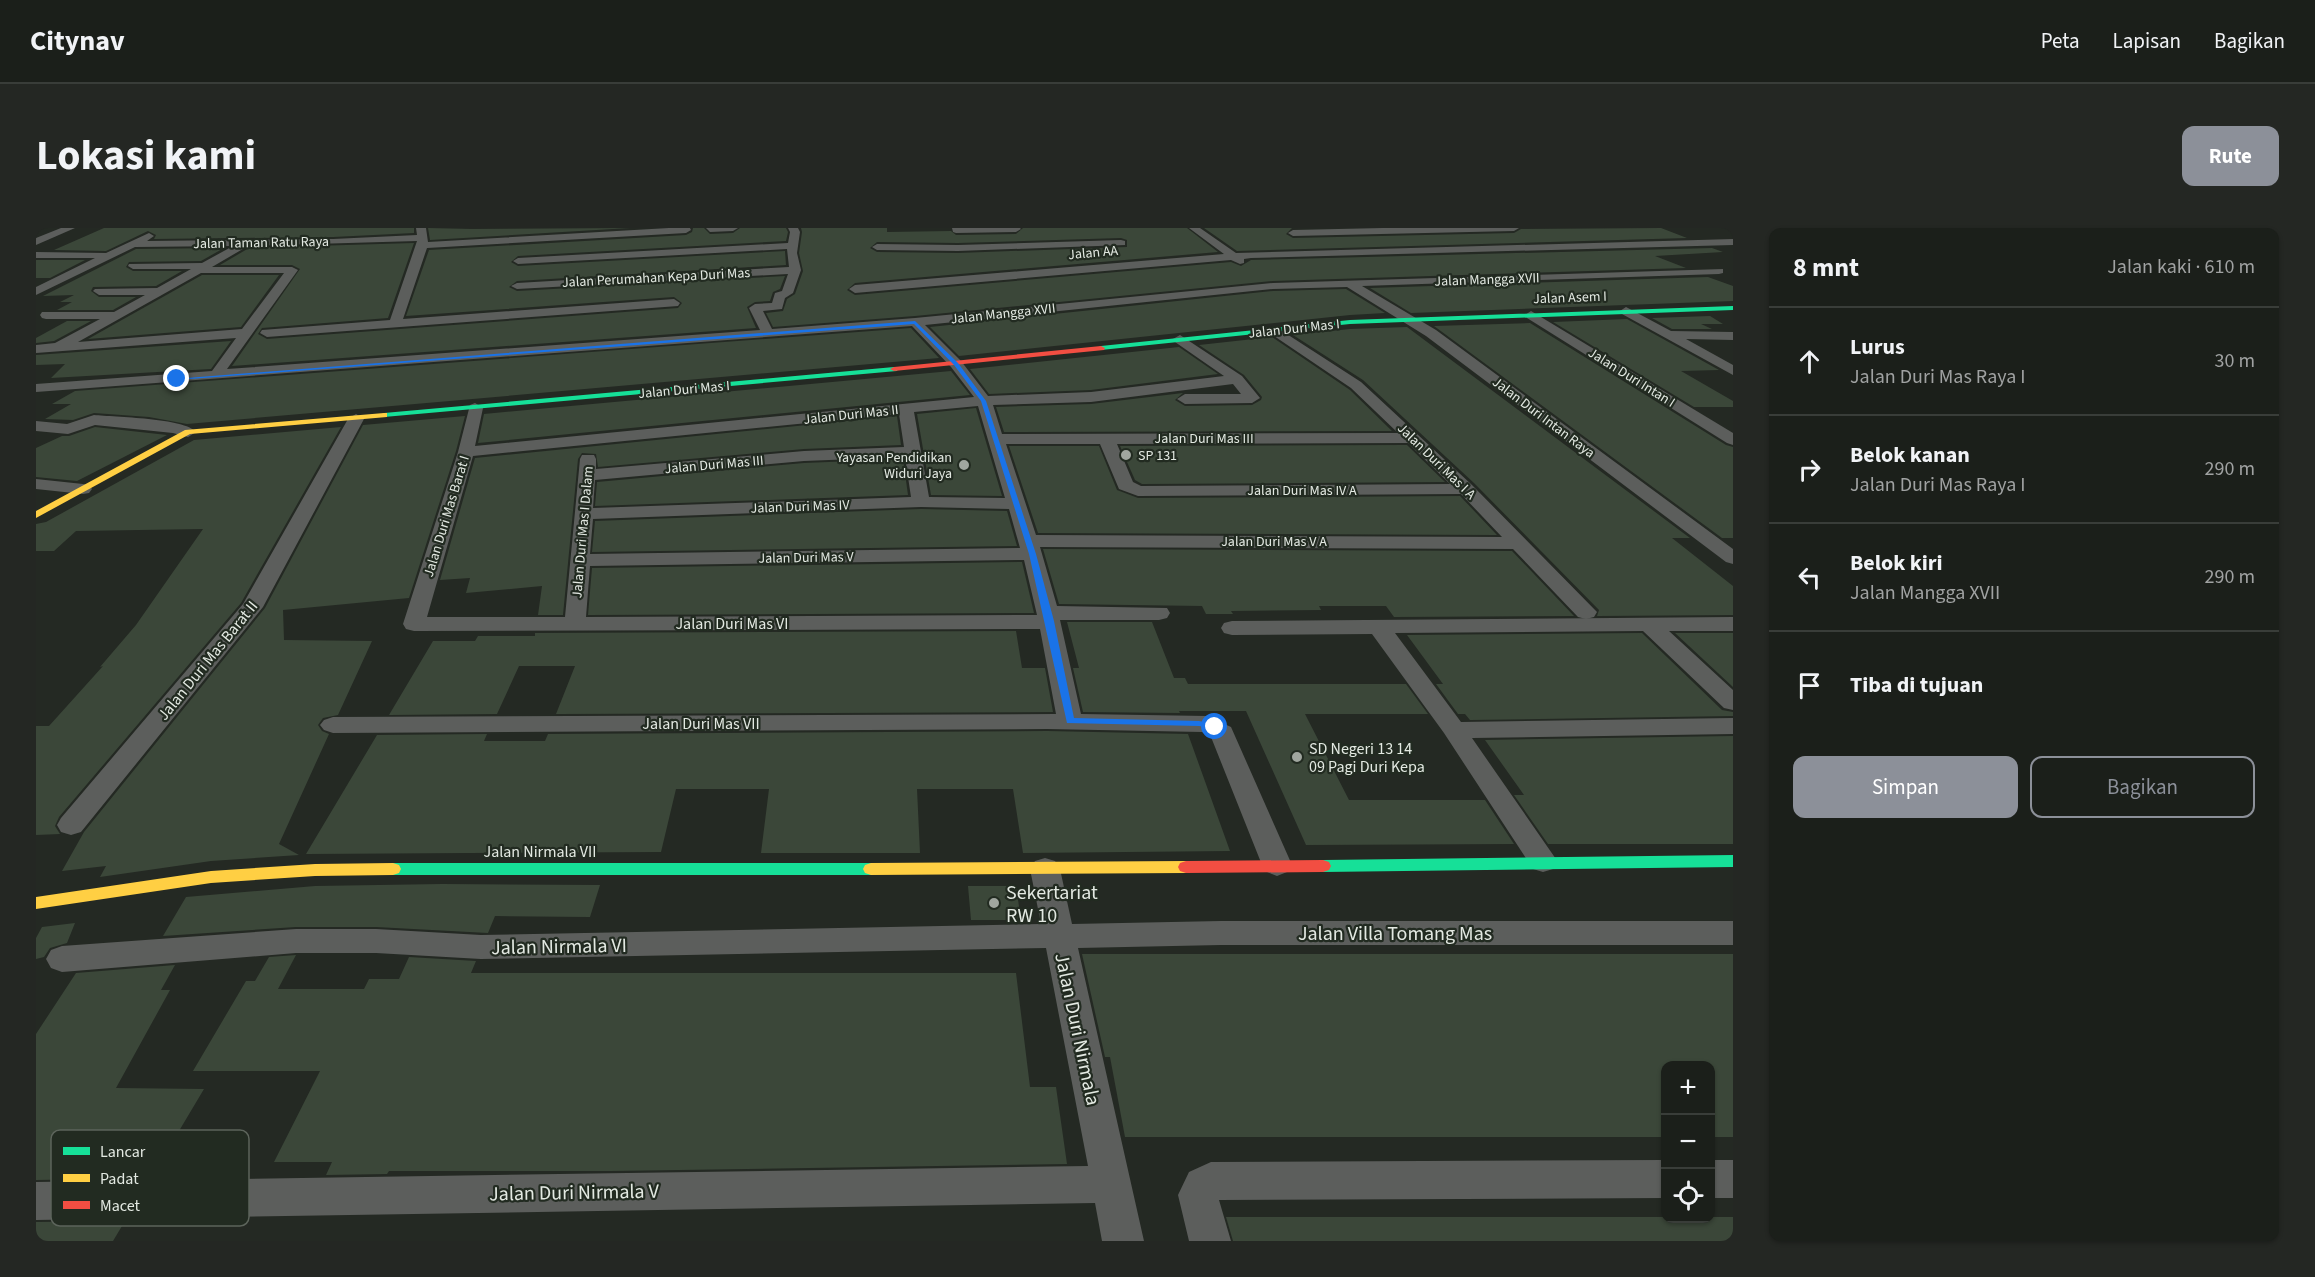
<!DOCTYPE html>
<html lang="id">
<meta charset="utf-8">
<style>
body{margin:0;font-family:"Source Sans 3",sans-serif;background:#242723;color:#f1f3f6}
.controls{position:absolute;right:18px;bottom:18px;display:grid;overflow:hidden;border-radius:12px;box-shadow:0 2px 4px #0004}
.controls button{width:54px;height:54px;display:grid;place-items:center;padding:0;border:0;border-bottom:2px solid #393d39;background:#1b1f1a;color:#f1f3f6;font:30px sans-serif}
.stop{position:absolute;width:18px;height:18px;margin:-14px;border:4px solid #1a73e8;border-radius:50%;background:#fff}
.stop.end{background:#1a73e8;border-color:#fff;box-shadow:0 2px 6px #0008}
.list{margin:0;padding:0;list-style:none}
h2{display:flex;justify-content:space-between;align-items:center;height:78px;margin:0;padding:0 24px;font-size:26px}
h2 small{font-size:20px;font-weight:400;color:#a0a2a2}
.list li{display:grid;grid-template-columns:39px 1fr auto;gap:18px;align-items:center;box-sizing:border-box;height:108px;padding:0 24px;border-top:2px solid #393d39}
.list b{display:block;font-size:22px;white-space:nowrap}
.list p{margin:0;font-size:20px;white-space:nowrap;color:#a0a2a2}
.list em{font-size:20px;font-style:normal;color:#a0a2a2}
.actions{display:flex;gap:12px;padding:18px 24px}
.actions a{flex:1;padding:14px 0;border:2px solid #8c9099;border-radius:12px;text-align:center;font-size:21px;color:#8c9099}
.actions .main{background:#8c9099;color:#fff}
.icon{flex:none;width:33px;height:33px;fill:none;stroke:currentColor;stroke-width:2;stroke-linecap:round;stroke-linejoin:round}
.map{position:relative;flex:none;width:1697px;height:1013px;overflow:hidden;border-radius:12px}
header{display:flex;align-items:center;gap:36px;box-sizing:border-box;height:84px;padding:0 30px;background:#1b1f1a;border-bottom:2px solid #393d39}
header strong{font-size:28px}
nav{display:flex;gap:33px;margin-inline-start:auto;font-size:21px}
.intro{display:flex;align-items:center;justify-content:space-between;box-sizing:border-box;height:144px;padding:0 36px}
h1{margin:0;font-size:42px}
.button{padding:15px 27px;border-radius:12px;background:#8c9099;color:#fff;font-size:21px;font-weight:700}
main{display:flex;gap:36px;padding:0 36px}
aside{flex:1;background:#1b1f1a;border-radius:12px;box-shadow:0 2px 4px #0004}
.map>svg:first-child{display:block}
.building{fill:#3b4739;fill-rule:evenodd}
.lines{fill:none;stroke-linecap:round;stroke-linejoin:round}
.street{fill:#5c5e5c;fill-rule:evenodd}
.fast{fill:#16e098;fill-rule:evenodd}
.slow{fill:#ffcf43;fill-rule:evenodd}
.jam{fill:#f24e42;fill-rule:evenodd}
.route{fill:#1a73e8}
.poi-dot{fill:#a0a69f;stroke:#222b21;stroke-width:2}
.labels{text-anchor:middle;stroke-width:4.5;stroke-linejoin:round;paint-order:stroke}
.far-street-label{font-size:14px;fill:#e3e9e2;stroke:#222b21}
.far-poi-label{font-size:14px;fill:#e3e9e2;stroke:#222b21;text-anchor:start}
.street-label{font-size:16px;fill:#e3e9e2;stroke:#222b21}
.poi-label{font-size:16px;fill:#e3e9e2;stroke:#222b21;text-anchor:start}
.near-poi-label{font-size:20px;fill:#e3e9e2;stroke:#222b21;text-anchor:start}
.near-street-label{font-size:20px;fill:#e3e9e2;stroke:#222b21}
.key{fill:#222b21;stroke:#5c645b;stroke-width:1.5}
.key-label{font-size:16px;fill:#e3e9e2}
</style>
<header>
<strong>Citynav</strong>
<nav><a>Peta</a><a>Lapisan</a><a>Bagikan</a></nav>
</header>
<div class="intro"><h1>Lokasi kami</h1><a class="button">Rute</a></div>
<main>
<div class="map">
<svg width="1697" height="1013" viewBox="0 0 1697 1013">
<rect width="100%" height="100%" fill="#242923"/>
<g class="building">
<polygon points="68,0 378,0 378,5 297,9 118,11 120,7 112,3 70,23 18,22"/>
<polygon points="392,0 436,1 594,0 394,12"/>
<polygon points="657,0 668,0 674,6 697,5 704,0 750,0 752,4 750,13 482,28 475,34 482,38 749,23 750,37 481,53 473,59 481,63 749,48 744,61 737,64 734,73 719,74 711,79 720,100 196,138 264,41 256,37 184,37 213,20 378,15 352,90 226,100 222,106 231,111 642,80 646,75 638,69 370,88 393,22 650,7 656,4"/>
<path d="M765,0H851V4L915,3L920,7L980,6L987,0H1151L1182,24L819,55L811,62L819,67L1195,34L1205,38L1215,32L1676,20L1687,24L1619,28L1650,40L1237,53L879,88L737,99L730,85L747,83L751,71L759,66L767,43L763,25L766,4ZM1085,10L1091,12V19L922,25L841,24L834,20L841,14L922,15Z"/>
<polygon points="1168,0 1256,0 1250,6 1257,10 1478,5 1485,1 1625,0 1651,10 1201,23"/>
<polygon points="188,20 165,33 93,34 90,39 97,43 146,43 120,58 57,59 55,63 63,69 100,69 77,82 21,82 36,74 24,74 38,67 7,68 100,21"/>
<polygon points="0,32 49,32 14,50 0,50"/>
<polygon points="166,47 243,47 205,99 52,111"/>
<polygon points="1672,49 1697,58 1697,73 1375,85 1334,60"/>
<polygon points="1310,61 1349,85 1314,87 923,128 894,99 1237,63"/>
<polygon points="1674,88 1687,96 1665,96 1676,101 1636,101 1616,90"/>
<polygon points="1591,91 1683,142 1645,143 1697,173 1697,179 1658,179 1517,94"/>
<polygon points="31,93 55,93 18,113 0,115 0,110"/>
<polygon points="1494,95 1690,217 1697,219 1697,310 1686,310 1398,98"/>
<polygon points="1371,99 1654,310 1636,310 1697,358 1697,387 1561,388 1563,382 1438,255 1327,152 1257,107 1314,101"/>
<polygon points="875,100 903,130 151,196 113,189 58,185 37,192 9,191 35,176 16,176 39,163"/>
<polygon points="1236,109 1314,162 1356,203 968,204 960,179 1055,176 1147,165 1139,172 1149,178 1216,177 1225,172 1226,169 1208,147 1163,117"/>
<polygon points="195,113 175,141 15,150 29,136 0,137 0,127"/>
<polygon points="1143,119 1182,146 1055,162 953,166 934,141"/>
<polygon points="915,143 934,167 442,215 448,186"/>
<polygon points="940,180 966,268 895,267 881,186"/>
<polygon points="429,188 420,223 373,370 247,382 248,412 336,413 302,487 287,490 282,497 286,503 293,506 243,616 263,627 175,633 64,649 70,638 26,643 48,604 229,380 327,197"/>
<polygon points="861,188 865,217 768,221 562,239 560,226 546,225 542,231 527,387 502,387 506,358 430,365 434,350 404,352 439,230"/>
<polygon points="59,199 131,207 41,253 0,249 0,220 26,208 33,208"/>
<polygon points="305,199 205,375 23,589 19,598 24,606 0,607 0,498 13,498 67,438 64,439 100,397 167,301 40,303 18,323 0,323 0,296 10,294 158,212"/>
<polygon points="1371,217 1409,254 1106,256 1099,252 1084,218"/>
<polygon points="973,218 1063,218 1081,262 1102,270 1424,268 1461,307 1002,305"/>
<polygon points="867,231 872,267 559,278 561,254 768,235"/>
<polygon points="885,281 971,283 981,318 556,324 559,293"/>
<polygon points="1007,321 1476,323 1538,388 1358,389 1350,378 1283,378 1285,382 1195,383 1197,386 1170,386 1166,378 1023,376"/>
<polygon points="986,334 998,385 552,387 556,340"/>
<polygon points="1031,394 1116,394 1138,450 1149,450 1152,456 1370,456 1392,486 1269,486 1313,572 1449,572 1478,616 1270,617 1210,483 1143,483 1144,485 1047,484 1037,440 1043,440"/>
<polygon points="980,403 986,440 1009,440 1017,484 520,486 539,438 483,438 461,486 353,487 397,413 439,413 442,408 499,408 499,405"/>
<polygon points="1606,405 1686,482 1697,484 1697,488 1434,492 1429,486 1422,486 1400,456 1407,456 1371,407"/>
<polygon points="1639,405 1697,405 1697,459"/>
<polygon points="1011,503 1152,506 1194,623 987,625 977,561 881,561 884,625 725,625 733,561 640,561 625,624 270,626 341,507 451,506 448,513 509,513 512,506"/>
<polygon points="1697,508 1697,616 1512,616 1478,567 1488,567 1449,512"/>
<polygon points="406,656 564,657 554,689 459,688 452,705 340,699 260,699 127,708 150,669 279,658"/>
<polygon points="932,658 980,658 985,692 935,692"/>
<polygon points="39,695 31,715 14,720 8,729 0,731 0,710 6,699"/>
<polygon points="1046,726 1697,726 1697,909 1674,909 1674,837 1629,837 1629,909 1089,909 1074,829 1069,829"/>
<polygon points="260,727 242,761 328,761 333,751 363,751 373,729 440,733 435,745 980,745 994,859 1020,859 1031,936 576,943 353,943 351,946 290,947 296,934 238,934 284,843 157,843 210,753 219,753 233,729"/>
<polygon points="139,737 125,762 134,762 80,860 168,861 115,950 0,952 0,806 40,745"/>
<polygon points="1190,989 1697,989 1697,1013 1197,1013"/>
<polygon points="89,993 77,1013 0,1013 0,994"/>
</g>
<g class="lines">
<g class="street">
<polygon points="25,0 39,0 0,17 0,10"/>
<path d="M380,0H390L392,14L633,0H654L655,2L650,5L391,20L367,91L638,71L644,75L642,78L231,109L224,105L226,102L354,92L381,13L212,18L176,39H256L262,42L191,141L724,102L713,80L719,76L736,75L739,65L746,63L752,46L481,61L475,58L481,55L753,39L751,21L482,36L477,33L482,30L752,15L754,4L752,0H762L764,4L761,25L765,42L757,65L749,70L746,81L727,83L736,101L879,90L1237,55L1687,41V45L1683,46L1326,58L1400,102L1697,321V336L1690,334L1390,108L1311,59L1237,61L889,97L925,133L952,168L1055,164L1188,148L1139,114L1137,111L1144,107L1206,148L1224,170L1216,175L1149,176L1141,171L1149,166H1205L1197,156L1055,174L957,177L966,206L1362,205L1315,160L1229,102L1230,99H1240L1325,154L1436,257L1561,384L1558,389L1550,391L1542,389L1477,321L1004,319L1021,378L1131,380L1134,385L1131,390L1123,392H1024L1045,486L1171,488L1195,499L1256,637L1251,644L1241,648L1231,644L1226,637L1175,509L1166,504L1011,501L297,505L288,502L284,497L288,492L297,489L1020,486L1004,401L378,403L370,401L367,396L422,224L434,177L439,175L447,180L439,218L938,169L915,139L876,98L0,164V156L176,143L200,110L0,125V117L19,115L64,91H10L6,90L4,87L6,84H78L109,67H63L57,63L59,61L121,60L155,41H97L92,38L93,36L166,35L197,18L99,19L0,67V59L59,30H0V24L70,25L113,5L118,8L111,13L297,11L381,7ZM165,45H248L206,101L42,114ZM942,178L969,270L893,269L878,184ZM863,186L868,219L768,223L560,241V231L558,227H546L544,231L529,389H391L437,228ZM1372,215L1414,256L1105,258L1097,254L1081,216ZM970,216H1064L1083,261L1102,268L1425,266L1466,309L1000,307ZM869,229L875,269L557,280L559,252L768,233ZM885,279L973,281L984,320L554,326L557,291ZM988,332L1001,387L550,389L554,338Z"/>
<polygon points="670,0 702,0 697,3 674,4"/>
<polygon points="916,0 984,0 985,1 980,4 920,5 917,4"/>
<polygon points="1153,0 1164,0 1200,25 1697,11 1697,17 1215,30 1208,31 1208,35 1204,36 1195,32 819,65 813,61 819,57 1188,26"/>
<polygon points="1347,0 1483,0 1478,3 1257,8 1252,5 1257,2"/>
<polygon points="1085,12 1089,13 1089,17 922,23 841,22 836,19 841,16 922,17"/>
<polygon points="1590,79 1635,103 1697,104 1697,112 1650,111 1697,137 1697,147 1586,86 1584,83"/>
<polygon points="1495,83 1697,205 1697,217 1691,215 1491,90 1489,87"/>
<polygon points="320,186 328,191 227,379 45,604 35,607 25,604 21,597 25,590 207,376 312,191"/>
<path d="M58,187C78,189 149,190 160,204L152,209L137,205L59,197L32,206L0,203V193L31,196Z"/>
<polygon points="0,251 47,256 53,257 56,261 53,265 47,266 0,261"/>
<polygon points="1697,389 1697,403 1633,403 1697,462 1697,482 1688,480 1607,403 1359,405 1425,494 1697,490 1697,506 1436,510 1522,634 1517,641 1507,644 1497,641 1408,505 1336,406 1196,407 1188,405 1185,400 1188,395 1196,393"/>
<polygon points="1009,630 1019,633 1024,641 1036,696 1185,693 1697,693 1697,717 1185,717 1042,720 1108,1013 1066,1013 1059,975 0,992 0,954 1052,938 1010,720 445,731 340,725 260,725 26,744 15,740 10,731 15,722 26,718 260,701 340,701 445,707 1005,696 994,641 999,633"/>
<polygon points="1630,932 1630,970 1183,972 1195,1013 1153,1013 1142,967 1153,944 1175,934"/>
<rect x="1674" y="932" width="23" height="38"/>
</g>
<g class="fast">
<polygon points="1697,78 1697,82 1314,96 1065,122 1061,120 1065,118 1314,92"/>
<polygon points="858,139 862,141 861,143 348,189 344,187 348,185"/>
<polygon points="1697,627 1697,639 1287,644 1281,642 1279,638 1281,634 1287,632"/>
<polygon points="357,635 835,635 841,637 843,641 841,645 835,647 357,647 351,645 349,641 351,637"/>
</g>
<g class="slow">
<polygon points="348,185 351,185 351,189 154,206 0,290 0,283 149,202"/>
<polygon points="1150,633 1156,635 1158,639 1156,643 1150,645 835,647 829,645 827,641 829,637 835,635"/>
<polygon points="357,635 363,637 365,641 363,645 357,647 279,648 175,655 0,681 0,669 175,643 279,636"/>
</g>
<g class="jam">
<polygon points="1065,118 1069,120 1068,122 858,143 854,141 858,139"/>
<polygon points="1287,632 1293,634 1295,638 1293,642 1287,644 1150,645 1144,643 1142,639 1144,635 1150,633"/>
</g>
</g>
<polygon class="route" points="879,93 922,135 950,173 1000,326 1018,393 1038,490 1163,493 1182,497 1182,501 1163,498 1031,495 993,326 945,173 918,137 878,96 141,152 138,151"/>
<g class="poi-dot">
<circle cx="1090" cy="227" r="6"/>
<circle cx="928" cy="237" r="6"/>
<circle cx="1261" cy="529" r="6"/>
<circle cx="958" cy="675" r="6"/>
</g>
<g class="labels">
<g class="far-street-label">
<text transform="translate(225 14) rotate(-1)" y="5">Jalan Taman Ratu Raya</text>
<text transform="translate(1057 24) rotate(-5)" y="5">Jalan AA</text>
<text transform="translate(620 49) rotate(-3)" y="5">Jalan Perumahan Kepa Duri Mas</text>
<text transform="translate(1451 51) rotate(-2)" y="5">Jalan Mangga XVII</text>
<text transform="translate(1534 69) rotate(-2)" y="5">Jalan Asem I</text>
<text transform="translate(967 85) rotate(-6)" y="5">Jalan Mangga XVII</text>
<text transform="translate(1258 100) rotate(-6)" y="5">Jalan Duri Mas I</text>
<text transform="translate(1596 149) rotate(32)" y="5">Jalan Duri Intan I</text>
<text transform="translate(648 161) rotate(-5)" y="5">Jalan Duri Mas I</text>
<text transform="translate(815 186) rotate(-6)" y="5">Jalan Duri Mas II</text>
<text transform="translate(1508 189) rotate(37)" y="5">Jalan Duri Intan Raya</text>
<text x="1168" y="215">Jalan Duri Mas III</text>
<text transform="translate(1401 233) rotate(44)" y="5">Jalan Duri Mas I A</text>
<text transform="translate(678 236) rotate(-5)" y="5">Jalan Duri Mas III</text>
<text x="1266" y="267">Jalan Duri Mas IV A</text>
<text transform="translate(764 278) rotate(-2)" y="5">Jalan Duri Mas IV</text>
<text transform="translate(410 288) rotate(-73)" y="5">Jalan Duri Mas Barat I</text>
<text transform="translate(546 304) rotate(-85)" y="5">Jalan Duri Mas I Dalam</text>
<text x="1238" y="318">Jalan Duri Mas V A</text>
<text transform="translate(770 329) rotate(-1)" y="5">Jalan Duri Mas V</text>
</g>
<g class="far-poi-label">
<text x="1102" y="232">SP 131</text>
<text x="916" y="234" text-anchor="end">Yayasan Pendidikan<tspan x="916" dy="16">Widuri Jaya</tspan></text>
</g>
<g class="street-label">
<text x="696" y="401">Jalan Duri Mas VI</text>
<text transform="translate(171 432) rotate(-51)" y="6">Jalan Duri Mas Barat II</text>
<text x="665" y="501">Jalan Duri Mas VII</text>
<text x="504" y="629">Jalan Nirmala VII</text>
</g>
<g class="poi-label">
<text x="1273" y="526">SD Negeri 13 14<tspan x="1273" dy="18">09 Pagi Duri Kepa</tspan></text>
</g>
<g class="near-poi-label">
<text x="970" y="671">Sekertariat<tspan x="970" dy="23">RW 10</tspan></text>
</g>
<g class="near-street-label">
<text x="1359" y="712">Jalan Villa Tomang Mas</text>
<text transform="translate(523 718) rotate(-1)" y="7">Jalan Nirmala VI</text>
<text transform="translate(1042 801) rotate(78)" y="7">Jalan Duri Nirmala</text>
<text transform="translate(538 964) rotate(-1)" y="7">Jalan Duri Nirmala V</text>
</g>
</g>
<rect x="15" y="902" width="198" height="96" rx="9" class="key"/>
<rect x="27" y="919" width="27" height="8" fill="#16e098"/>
<rect x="27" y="946" width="27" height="8" fill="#ffcf43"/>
<rect x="27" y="973" width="27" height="8" fill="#f24e42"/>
<g class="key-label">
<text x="64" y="929">Lancar</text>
<text x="64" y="956">Padat</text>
<text x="64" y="983">Macet</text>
</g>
</svg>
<div class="controls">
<button>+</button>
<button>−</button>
<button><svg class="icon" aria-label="locate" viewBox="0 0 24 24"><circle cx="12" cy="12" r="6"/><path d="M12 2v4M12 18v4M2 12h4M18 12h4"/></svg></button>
</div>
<div class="stop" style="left:1179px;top:499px"></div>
<div class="stop end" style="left:141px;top:151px"></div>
</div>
<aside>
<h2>8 mnt<small>Jalan kaki · 610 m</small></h2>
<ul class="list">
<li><svg class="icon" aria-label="ahead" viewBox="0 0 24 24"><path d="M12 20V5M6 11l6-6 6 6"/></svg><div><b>Lurus</b><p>Jalan Duri Mas Raya I</p></div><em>30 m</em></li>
<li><svg class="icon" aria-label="right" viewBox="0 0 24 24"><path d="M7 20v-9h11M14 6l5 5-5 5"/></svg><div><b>Belok kanan</b><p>Jalan Duri Mas Raya I</p></div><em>290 m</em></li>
<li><svg class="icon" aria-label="left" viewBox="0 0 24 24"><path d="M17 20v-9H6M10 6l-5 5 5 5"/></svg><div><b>Belok kiri</b><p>Jalan Mangga XVII</p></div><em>290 m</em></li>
<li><svg class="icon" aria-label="arrive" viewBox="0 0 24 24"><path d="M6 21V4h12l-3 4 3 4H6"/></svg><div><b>Tiba di tujuan</b></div></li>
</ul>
<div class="actions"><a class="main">Simpan</a><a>Bagikan</a></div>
</aside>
</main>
